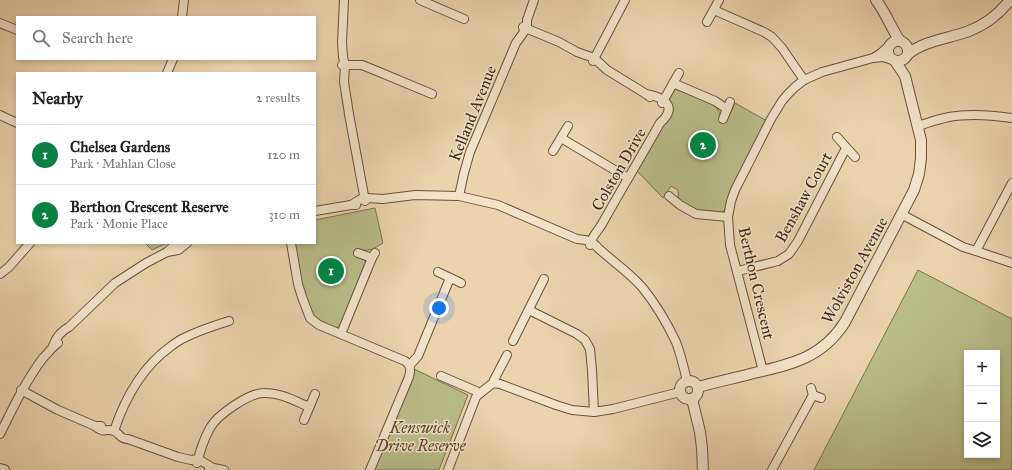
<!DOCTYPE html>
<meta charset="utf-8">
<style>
body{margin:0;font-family:"IM FELL Great Primer",serif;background:#f6f6f6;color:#202124}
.controls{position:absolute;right:12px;bottom:12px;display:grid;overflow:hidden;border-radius:0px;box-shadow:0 2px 6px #0003}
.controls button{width:36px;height:36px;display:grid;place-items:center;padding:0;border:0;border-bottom:1px solid #e0e0e0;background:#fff;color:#202124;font:20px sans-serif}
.you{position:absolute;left:439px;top:308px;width:14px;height:14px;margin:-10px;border:3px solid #fff;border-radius:50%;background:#1a73e8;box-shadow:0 0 0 6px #1a73e833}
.badge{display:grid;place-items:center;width:26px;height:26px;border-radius:50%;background:#0b8043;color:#fff;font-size:13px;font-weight:700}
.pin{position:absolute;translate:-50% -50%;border:2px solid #fff;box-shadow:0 1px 4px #0006}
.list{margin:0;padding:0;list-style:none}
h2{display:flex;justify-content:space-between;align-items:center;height:52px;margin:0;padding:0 16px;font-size:17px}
h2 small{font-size:13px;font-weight:400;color:#757577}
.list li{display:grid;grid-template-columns:26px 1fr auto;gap:12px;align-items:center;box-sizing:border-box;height:60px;padding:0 16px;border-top:1px solid #e0e0e0}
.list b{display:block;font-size:15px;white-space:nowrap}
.list p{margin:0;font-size:13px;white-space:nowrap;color:#757577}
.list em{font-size:13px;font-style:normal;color:#757577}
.icon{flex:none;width:22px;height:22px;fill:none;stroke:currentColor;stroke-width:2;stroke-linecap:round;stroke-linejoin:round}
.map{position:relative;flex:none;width:1012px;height:470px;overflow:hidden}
.search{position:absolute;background:#fff;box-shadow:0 2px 6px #0003;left:16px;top:16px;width:300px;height:44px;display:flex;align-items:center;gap:10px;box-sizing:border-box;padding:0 14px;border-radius:0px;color:#757577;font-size:15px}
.panel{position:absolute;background:#fff;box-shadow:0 2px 6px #0003;left:16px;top:72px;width:300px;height:172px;border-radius:0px}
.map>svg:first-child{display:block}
.green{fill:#b8bc89;stroke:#7c7250;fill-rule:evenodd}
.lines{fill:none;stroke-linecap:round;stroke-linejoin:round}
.minor-casing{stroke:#6a533c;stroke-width:10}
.tertiary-casing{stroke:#6a533c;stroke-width:12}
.minor{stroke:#f1e2ca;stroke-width:8}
.tertiary{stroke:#f1e2ca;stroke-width:10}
.labels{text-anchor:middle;stroke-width:3;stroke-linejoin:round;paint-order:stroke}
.street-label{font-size:16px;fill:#402817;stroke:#f1e2ca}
.park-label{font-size:16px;font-style:italic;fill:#58462e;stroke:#f1e2ca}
</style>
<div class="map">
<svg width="1012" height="470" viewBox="0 0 1012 470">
<rect width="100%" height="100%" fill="#ead3ad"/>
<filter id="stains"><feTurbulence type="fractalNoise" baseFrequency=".005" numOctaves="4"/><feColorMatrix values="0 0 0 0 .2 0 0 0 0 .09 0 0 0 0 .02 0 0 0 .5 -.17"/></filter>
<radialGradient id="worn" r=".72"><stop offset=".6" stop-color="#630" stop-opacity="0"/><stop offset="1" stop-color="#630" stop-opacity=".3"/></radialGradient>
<g class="green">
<polygon points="675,89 714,104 720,113 720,118 727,120 735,103 767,121 728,200 724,212 717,213 696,212 679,202 678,190 671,186 663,198 637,171 670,112 669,100"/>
<path d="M375,208L383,243C373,249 371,251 359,250L366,263L341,325L338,327L335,328L313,318L300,278L294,243H315V220Z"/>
<polygon points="145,243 167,243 152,250"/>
<path d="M918,270L1012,319V470H814ZM967,353H997V455H967Z"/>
<polygon points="414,369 468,395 439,470 373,470"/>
</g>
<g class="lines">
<g class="minor-casing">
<g id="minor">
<polyline points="344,0 342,43 343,57 345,65 344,82 349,114 365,201"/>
<polyline points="420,0 464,19"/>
<polyline points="714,10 764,32 772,37 782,48 804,80"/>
<polyline points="182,17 184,0"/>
<polyline points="707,22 719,0"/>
<polyline points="0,23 17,30"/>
<polyline points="523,27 559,42 577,52 594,58 607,70 646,94 650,97"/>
<polyline points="875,57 881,53 889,46"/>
<polyline points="593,61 625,0"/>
<polyline points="342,65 362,65 372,69 432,94"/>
<polyline points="167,73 173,59"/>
<polyline points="673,83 715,101 727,109"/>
<polyline points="662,103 679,73"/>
<polyline points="0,115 17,123"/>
<polyline points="723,119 730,102"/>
<path d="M918,126C928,123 938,119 949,117C970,113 991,115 1012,118"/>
<polyline points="837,137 855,157"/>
<polyline points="561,138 628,178"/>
<polyline points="553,151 568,126"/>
<polyline points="459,196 464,173 470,152 516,43 526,29 527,25 527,20 534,0"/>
<polyline points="669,196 680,205 696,214 728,217"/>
<path d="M351,205L361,199L367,198L383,199L415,195L459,196L498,205L577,239C586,240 592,240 598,248C612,261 629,272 642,287C655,303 667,323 676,342C681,355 684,368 687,381"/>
<polyline points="315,211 351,205 356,205"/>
<polyline points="901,214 963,247 976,251 1012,183"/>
<path d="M291,243L298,284L302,297L310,318L319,325L405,361C411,365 411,370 409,377L370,470"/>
<path d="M590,245C591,237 598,231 602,224C621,190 641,157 660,123C679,106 663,97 646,94"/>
<polyline points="976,251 1012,263"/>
<path d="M167,252C172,247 175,244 183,243"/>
<polyline points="358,253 372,258"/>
<polyline points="738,271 778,261 789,254 798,241 846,148"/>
<polyline points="438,272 461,283"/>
<polyline points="0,274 9,267 30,243"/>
<polyline points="529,310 577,334 585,340 590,349 592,370 594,412"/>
<polyline points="341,334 372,258 375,253"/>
<polyline points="513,341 544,279"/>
<path d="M53,346C56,337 61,331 69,327L115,283L146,263L167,252L178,250L187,243"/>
<polyline points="410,365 418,356 450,278"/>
<polyline points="763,371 730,245 728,217 731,201 735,190 771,119 782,101 788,94 795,87 804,80 822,72 873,58 882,57 893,60"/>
<polyline points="441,376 476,391 479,394"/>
<polyline points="493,383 494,380 507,355"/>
<polyline points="811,388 813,395 821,398"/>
<polyline points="21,390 58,410 95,426 101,426"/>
<polyline points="304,420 315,394"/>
<path d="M95,426C105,435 106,427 114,431C121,434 119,439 128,439L178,457L191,460L198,459L213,468"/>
<path d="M114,431C125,398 141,368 170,347C174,344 178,341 182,339C197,331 213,326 229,321"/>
<path d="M0,434C13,408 25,382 43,358C48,353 52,347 58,343"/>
<path d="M197,463C200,451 204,439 210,428C217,415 250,392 265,393C281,393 295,401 309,407"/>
<polyline points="209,469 213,468 224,470"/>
<polyline points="448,470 476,397 479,394 493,383 500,384 556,405 572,410 594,412 613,409 680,392"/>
<polyline points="772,470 813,395"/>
</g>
</g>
<g class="tertiary-casing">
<g id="tertiary">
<path d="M876,0C886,13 891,28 900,41"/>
<circle cx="898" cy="51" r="10"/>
<path d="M908,54C926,40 948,39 969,31C985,25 999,14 1010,0"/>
<circle cx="689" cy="390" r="9"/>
<path d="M698,387C716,382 735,378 754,373C793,364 823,357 845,322L914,190L919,174L921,158V140L905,76L895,61"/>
<polyline points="692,399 700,432 702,448 703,470"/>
<polyline points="0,469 4,470"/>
</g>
</g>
<use href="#minor" class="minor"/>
<use href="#tertiary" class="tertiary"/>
</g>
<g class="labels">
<g class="street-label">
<text transform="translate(472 113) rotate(-68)" y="6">Kelland Avenue</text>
<text transform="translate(618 169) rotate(-60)" y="6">Colston Drive</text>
<text transform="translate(803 197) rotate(-61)" y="6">Benshaw Court</text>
<text transform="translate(854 270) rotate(-61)" y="6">Wolviston Avenue</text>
<text transform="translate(757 283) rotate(77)" y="6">Berthon Crescent</text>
</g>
<g class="park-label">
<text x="420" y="433">Kenswick<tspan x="420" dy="18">Drive Reserve</tspan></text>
</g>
</g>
<rect width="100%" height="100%" filter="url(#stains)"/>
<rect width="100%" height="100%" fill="url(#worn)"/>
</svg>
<div class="controls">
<button>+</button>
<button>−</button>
<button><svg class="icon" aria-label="layers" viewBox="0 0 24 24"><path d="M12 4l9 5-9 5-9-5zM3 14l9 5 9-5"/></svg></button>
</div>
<div class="you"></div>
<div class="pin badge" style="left:331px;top:271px">1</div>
<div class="pin badge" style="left:703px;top:145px">2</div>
<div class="search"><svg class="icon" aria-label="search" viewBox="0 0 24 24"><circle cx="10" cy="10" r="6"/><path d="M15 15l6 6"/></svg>Search here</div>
<section class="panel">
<h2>Nearby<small>2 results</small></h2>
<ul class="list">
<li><span class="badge">1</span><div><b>Chelsea Gardens</b><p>Park · Mahlan Close</p></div><em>120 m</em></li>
<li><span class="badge">2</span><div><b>Berthon Crescent Reserve</b><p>Park · Monie Place</p></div><em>310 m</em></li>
</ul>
</section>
</div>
